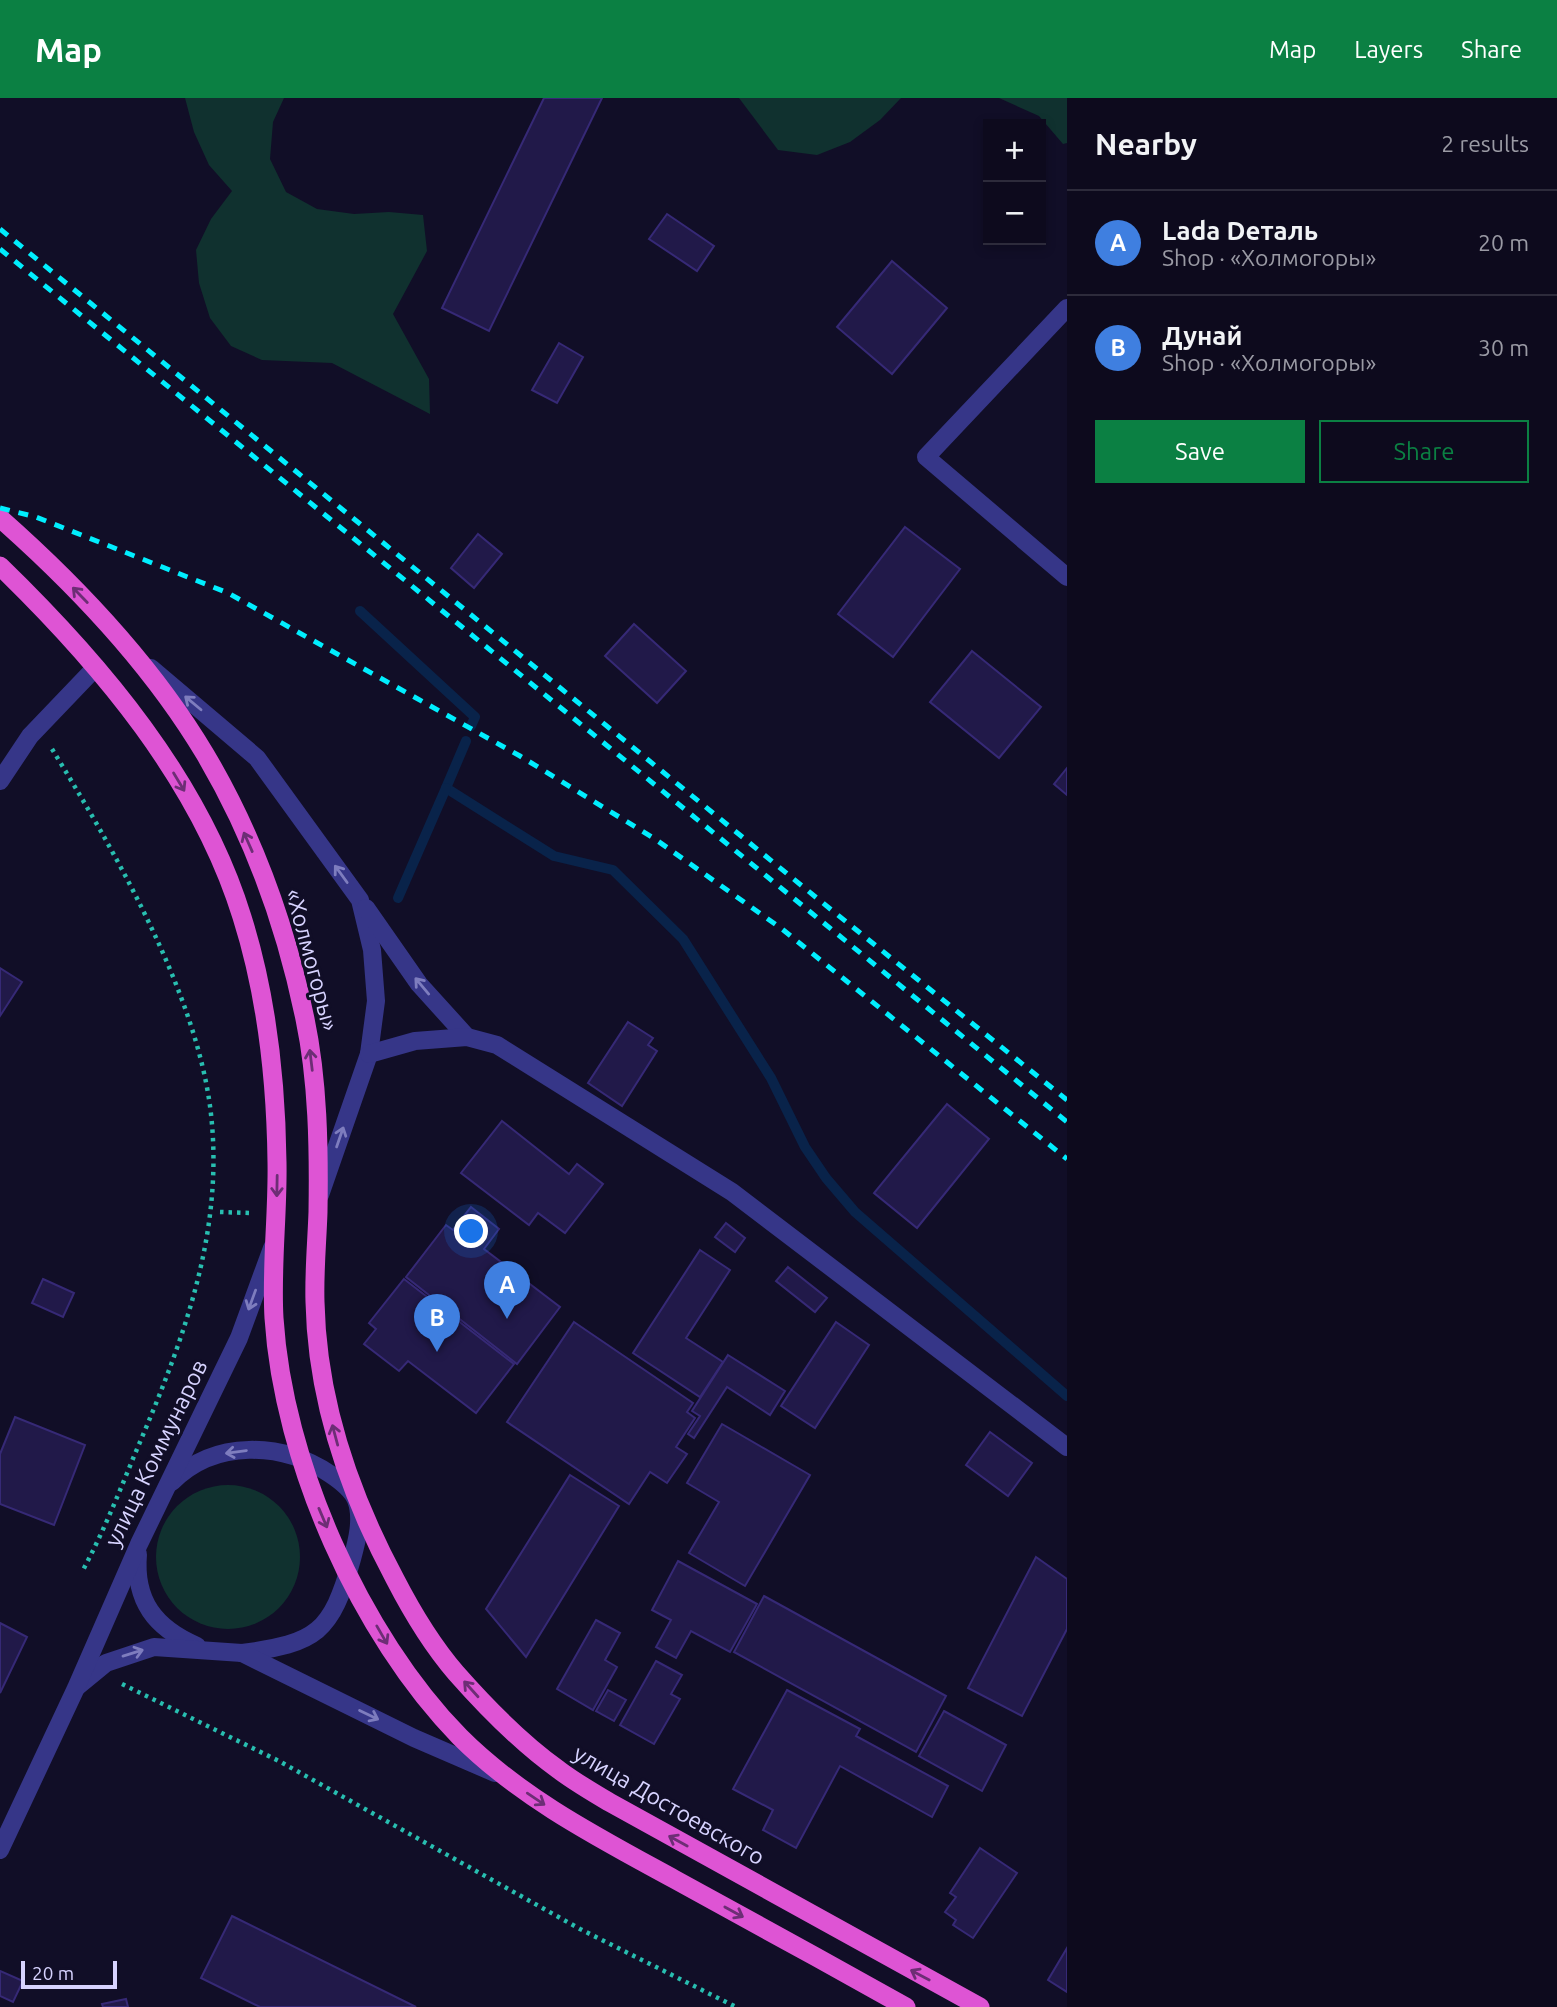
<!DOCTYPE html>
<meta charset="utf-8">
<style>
body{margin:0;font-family:Ubuntu,sans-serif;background:#1b182a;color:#f1f3f6}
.controls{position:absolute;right:21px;top:21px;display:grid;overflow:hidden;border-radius:0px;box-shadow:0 4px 10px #0003}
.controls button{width:63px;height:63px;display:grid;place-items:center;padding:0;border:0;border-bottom:2px solid #2d2b3b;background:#0d0a1d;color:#f1f3f6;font:35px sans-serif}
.scale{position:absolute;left:21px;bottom:18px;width:96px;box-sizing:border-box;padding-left:7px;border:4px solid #d7d3ff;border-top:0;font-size:19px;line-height:24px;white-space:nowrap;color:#d7d3ff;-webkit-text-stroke:5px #110e27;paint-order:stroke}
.you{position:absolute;left:472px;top:1134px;width:24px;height:24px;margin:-18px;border:5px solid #fff;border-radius:50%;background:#1a73e8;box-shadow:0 0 0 10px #1a73e833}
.badge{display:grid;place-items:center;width:46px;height:46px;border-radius:50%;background:#0b8043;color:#fff;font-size:23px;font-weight:700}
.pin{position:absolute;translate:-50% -58px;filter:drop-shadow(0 2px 4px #0008)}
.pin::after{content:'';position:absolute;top:37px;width:24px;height:21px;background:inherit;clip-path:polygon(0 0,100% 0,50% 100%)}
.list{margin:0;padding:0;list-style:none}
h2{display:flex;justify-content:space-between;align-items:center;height:91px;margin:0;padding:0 28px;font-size:30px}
h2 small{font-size:23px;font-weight:400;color:#9a9aa4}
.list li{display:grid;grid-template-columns:46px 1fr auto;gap:21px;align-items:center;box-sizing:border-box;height:105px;padding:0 28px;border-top:2px solid #2d2b3b}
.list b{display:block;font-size:26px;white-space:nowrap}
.list p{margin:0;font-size:23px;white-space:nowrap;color:#9a9aa4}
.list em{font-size:23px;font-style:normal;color:#9a9aa4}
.actions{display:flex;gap:14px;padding:21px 28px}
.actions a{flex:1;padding:16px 0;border:2px solid #0b8043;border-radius:0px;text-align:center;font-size:24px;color:#0b8043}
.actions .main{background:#0b8043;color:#fff}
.map{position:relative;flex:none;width:1067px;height:1909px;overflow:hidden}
header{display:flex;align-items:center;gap:42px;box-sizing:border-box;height:98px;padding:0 35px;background:#0b8043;color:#fff}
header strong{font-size:33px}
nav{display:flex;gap:38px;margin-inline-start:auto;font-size:24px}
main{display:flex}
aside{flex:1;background:#0d0a1d}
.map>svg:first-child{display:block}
.green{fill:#10312f}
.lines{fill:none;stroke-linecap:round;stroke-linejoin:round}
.stream{stroke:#09234a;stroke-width:10}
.building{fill:#211949;stroke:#362976;stroke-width:2}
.path{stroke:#28beb0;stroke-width:4.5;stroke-dasharray:3.5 5;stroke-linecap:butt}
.service{stroke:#363688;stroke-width:18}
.minor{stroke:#363688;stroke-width:18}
.tertiary{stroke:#363688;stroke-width:18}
.trunk{stroke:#de54d4;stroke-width:19}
.rail{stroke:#00eefe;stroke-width:5;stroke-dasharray:10 9;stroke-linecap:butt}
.oneway{stroke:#6d2e75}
.oneway2{stroke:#7e7dbe}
.labels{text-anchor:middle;stroke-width:6;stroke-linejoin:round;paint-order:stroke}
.street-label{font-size:23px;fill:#d7d3ff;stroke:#110e27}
</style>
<header>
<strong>Map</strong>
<nav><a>Map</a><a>Layers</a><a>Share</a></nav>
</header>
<main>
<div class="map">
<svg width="1067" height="1909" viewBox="0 0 1067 1909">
<rect width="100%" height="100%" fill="#110e27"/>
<g class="green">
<polygon points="185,0 284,0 273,24 270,61 286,94 317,111 354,116 389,114 423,117 427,153 393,216 429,281 430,316 332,265 262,262 231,248 210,220 199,185 196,152 211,121 232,93 209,67 194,34"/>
<polygon points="739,0 901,0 880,22 850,44 817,57 778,52"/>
<polygon points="999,0 1067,0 1067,45 1063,46 1039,18"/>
<circle cx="228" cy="1459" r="72"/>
</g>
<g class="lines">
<g class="stream">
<polyline points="360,513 475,619 471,628"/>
<polyline points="466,643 446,690 554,758 613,772 683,841 771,980 805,1049 826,1080 855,1114 1067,1298"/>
<polyline points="398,800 446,690"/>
</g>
</g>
<g class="building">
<polygon points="544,0 602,0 489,233 442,210"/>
<polygon points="667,116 714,148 697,173 649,141"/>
<polygon points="892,163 947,210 892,276 837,229"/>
<polygon points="559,245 583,259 557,305 532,292"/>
<polygon points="905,429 960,471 893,559 838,516"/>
<polygon points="478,436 502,456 474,490 451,470"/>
<polygon points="634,526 686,573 657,605 605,558"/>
<polygon points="972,553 1041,609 999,660 930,604"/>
<polygon points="1067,670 1067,697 1054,686"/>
<polygon points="0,870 22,884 0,918"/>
<polygon points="628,924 653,940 648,947 657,953 622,1008 588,985"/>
<polygon points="947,1006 989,1041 917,1130 874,1095"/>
<polygon points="502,1023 569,1076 577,1066 603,1086 565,1135 538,1115 529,1127 461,1075"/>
<polygon points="471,1109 499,1131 484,1151 560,1209 517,1266 406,1179 446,1127 453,1132"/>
<polygon points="726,1125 745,1140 735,1154 715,1139"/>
<polygon points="700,1152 730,1172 686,1240 723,1264 700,1299 633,1255"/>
<polygon points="788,1169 827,1200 815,1214 776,1183"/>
<polygon points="43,1181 74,1195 63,1219 32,1205"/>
<polygon points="404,1181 514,1266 476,1315 408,1263 399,1273 364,1246 376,1231 369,1225"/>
<polygon points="574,1224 693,1305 687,1314 695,1320 676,1349 687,1356 667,1385 650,1374 629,1406 507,1324"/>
<polygon points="836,1224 869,1247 815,1330 781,1308"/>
<polygon points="728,1257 785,1293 770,1317 727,1289 694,1340 688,1336 700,1318 692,1313"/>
<polygon points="15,1319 85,1347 54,1427 0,1406 0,1356"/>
<polygon points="722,1326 810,1377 745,1488 689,1455 719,1404 687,1385"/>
<polygon points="990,1334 1032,1365 1008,1398 966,1367"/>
<polygon points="570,1377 619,1408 526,1559 486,1511"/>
<polygon points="1036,1459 1067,1481 1067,1531 1022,1618 968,1590"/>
<polygon points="678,1463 757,1506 730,1554 691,1533 676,1560 656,1549 671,1522 652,1512"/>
<polygon points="764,1498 946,1598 916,1654 734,1554"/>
<polygon points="596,1522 620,1535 605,1562 617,1569 593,1612 557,1591"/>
<polygon points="0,1525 27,1539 0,1595"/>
<polygon points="656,1563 682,1577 671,1596 680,1601 654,1646 620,1627"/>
<polygon points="608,1592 626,1602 614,1623 596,1613"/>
<polygon points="787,1592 860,1631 856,1638 948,1688 932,1719 840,1668 796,1750 763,1732 773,1712 733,1691"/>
<polygon points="944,1613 1006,1647 982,1693 919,1658"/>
<polygon points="980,1750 1017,1775 973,1840 953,1827 956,1822 945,1814 956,1799 950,1795"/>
<polygon points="232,1818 416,1909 260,1909 201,1880"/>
<polygon points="1067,1850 1067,1894 1048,1882"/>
<polygon points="0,1873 23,1883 13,1904 0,1898"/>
<polygon points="126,1901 128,1909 103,1909 102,1906"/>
</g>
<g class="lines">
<g class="path">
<path d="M52,651C114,752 194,890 210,1008C226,1130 184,1241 137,1351C120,1392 104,1433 83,1472"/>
<polyline points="220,1114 250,1115"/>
<polyline points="122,1586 279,1663 580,1831 736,1909"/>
</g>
<polyline class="service" points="1067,210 926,359 1067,479"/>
<g class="minor">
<polyline points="151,570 257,660 360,802 372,852 376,903 369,956 320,1097"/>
<polyline points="0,683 30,638 96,569"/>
<polyline points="366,810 419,886 467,939"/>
<polyline points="369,956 415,943 467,939 497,947 732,1094 1067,1349"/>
</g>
<g class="tertiary">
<path d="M172,1384C215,1341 282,1344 330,1376C339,1382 352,1392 356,1402C363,1420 357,1443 352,1461C331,1535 317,1545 242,1555"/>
<path d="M138,1456C134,1503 155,1530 197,1548"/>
<polyline points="78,1588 106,1565 154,1549 242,1555 414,1640 495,1675"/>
<polyline points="0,1752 76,1590 139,1446 239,1240 272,1150"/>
</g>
<g class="trunk">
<path d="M0,420C77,488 152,567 205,656C253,737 286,829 305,921C318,983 319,1051 318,1114C317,1144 314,1174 315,1204C317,1303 349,1395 395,1481C412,1514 431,1546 456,1575C486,1609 521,1645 559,1672C575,1684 592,1694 609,1704L980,1909"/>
<path d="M0,468C101,566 200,683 242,819C267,898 276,982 277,1064C278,1116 271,1168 274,1220C283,1363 360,1537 460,1639C521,1700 599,1740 674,1781C751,1823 829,1866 906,1909"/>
</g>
<g class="rail">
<polyline points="0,131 818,801 1067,1002"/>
<polyline points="0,151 1067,1024"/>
<polyline points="0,410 36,419 228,495 520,658 655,741 782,831 1067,1061"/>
</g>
</g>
<defs><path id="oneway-shaft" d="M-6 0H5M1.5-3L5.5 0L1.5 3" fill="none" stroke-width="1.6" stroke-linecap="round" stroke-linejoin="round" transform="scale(1.75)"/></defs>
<g class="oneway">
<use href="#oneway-shaft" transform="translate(80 497) rotate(-134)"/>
<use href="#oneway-shaft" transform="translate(179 684) rotate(59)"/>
<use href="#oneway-shaft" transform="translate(248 744) rotate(-114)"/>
<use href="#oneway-shaft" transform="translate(311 962) rotate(-97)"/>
<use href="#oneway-shaft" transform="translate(277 1088) rotate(91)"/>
<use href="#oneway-shaft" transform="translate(335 1337) rotate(-105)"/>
<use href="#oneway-shaft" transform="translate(323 1420) rotate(67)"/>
<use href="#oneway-shaft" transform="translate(382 1537) rotate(60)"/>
<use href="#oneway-shaft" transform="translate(471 1591) rotate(-132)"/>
<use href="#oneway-shaft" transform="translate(536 1701) rotate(34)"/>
<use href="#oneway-shaft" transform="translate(678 1743) rotate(-151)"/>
<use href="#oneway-shaft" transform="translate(734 1814) rotate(29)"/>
<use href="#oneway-shaft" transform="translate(920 1877) rotate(-152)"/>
</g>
<g class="oneway2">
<use href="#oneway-shaft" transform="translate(193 605) rotate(-140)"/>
<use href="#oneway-shaft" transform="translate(341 776) rotate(-126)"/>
<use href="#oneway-shaft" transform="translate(422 888) rotate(-130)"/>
<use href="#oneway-shaft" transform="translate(340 1039) rotate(-71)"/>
<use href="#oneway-shaft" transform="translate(252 1202) rotate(110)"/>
<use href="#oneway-shaft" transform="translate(236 1354) rotate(172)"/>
<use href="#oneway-shaft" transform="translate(133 1555) rotate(-17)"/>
<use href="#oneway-shaft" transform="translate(369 1617) rotate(26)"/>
</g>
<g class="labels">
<g class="street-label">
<text transform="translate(312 862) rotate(75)" y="8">«Холмогоры»</text>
<text transform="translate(156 1355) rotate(-64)" y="8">улица Коммунаров</text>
<text transform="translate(669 1707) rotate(30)" y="8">улица Достоевского</text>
</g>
</g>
</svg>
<div class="controls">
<button>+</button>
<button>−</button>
</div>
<div class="scale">20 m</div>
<div class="you"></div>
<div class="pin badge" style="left:507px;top:1221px;background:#3f7fe0">A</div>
<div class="pin badge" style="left:437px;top:1254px;background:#3f7fe0">B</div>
</div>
<aside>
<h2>Nearby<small>2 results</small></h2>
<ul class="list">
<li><span class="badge" style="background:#3f7fe0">A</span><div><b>Lada Dеталь</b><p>Shop · «Холмогоры»</p></div><em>20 m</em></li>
<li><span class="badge" style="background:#3f7fe0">B</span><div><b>Дунай</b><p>Shop · «Холмогоры»</p></div><em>30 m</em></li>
</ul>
<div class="actions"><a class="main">Save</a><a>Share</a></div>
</aside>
</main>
